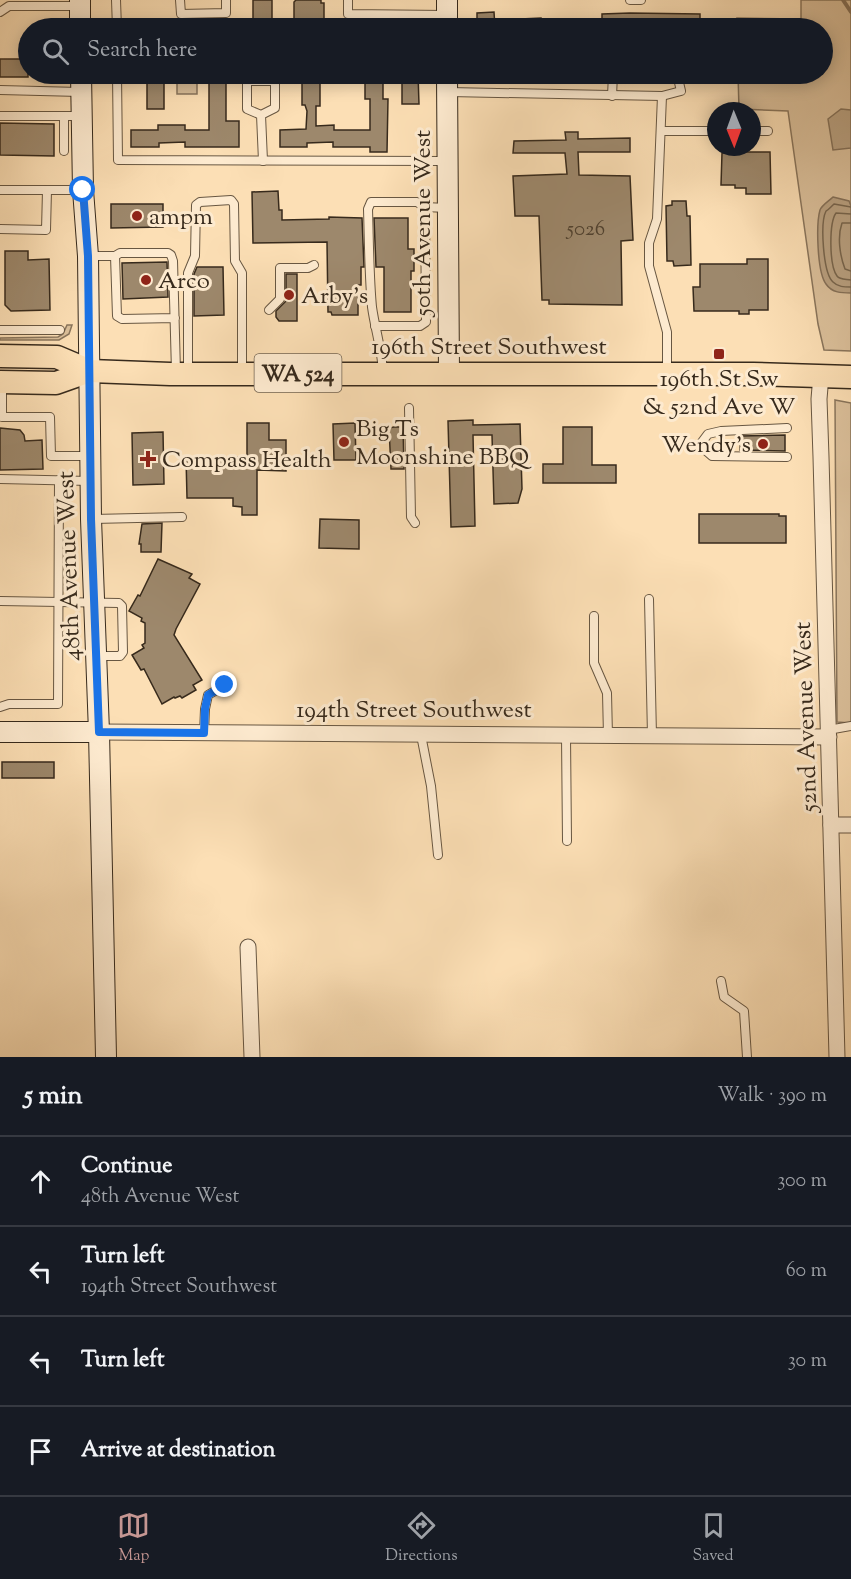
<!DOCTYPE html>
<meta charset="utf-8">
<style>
body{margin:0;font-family:"Sorts Mill Goudy",serif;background:#20242c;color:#f1f3f6}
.compass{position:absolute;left:707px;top:102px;width:54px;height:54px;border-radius:50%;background:#171b24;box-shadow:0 3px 15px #0003;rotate:179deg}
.stop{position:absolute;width:18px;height:18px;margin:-14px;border:4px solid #1a73e8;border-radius:50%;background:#fff}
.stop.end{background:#1a73e8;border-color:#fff;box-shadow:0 2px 6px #0008}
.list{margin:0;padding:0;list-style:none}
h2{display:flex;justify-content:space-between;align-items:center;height:78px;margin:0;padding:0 24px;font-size:26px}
h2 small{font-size:20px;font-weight:400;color:#9ea1a6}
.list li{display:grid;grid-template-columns:39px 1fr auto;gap:18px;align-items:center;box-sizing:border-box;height:90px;padding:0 24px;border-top:2px solid #363941}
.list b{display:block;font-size:22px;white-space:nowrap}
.list p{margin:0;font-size:20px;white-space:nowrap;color:#9ea1a6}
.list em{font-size:20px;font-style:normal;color:#9ea1a6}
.icon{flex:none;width:33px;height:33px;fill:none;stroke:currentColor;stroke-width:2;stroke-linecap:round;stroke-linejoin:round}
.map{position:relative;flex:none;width:851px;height:1057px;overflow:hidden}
.search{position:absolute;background:#171b24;box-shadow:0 3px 15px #0003;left:18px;right:18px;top:18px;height:66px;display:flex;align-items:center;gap:15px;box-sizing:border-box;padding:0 21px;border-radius:33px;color:#9ea1a6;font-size:22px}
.sheet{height:438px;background:#171b24}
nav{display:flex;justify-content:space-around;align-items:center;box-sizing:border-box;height:84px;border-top:2px solid #363941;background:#171b24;font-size:16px;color:#9ea1a6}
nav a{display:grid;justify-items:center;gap:3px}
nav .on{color:#c59692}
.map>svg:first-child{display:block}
.green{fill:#dbc09b;stroke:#89755c;stroke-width:1.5}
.water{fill:#b9a181;stroke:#857159;stroke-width:1.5}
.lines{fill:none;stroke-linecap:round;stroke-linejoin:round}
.shore{stroke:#78664e;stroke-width:1.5}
.stream{stroke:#857159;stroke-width:4}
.building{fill:#9d886c;stroke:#372a1c;stroke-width:1.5}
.lane-casing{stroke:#685742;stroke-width:10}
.street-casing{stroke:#685742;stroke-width:17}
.secondary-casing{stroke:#372a1c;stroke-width:22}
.primary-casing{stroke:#372a1c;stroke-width:25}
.lane{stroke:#fdeacf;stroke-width:8}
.street{stroke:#fdeacf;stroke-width:15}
.secondary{stroke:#fdeacf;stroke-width:20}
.primary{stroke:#fcdfb5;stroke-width:22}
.route{stroke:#1a73e8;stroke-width:8}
.poi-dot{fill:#8f2418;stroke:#fdeacf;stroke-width:2}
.labels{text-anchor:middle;stroke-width:6;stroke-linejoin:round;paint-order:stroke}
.number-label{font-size:21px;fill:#504230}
.shield{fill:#fdeacf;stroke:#726452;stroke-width:1.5}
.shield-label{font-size:22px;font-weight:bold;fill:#372a1c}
.poi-label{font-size:24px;fill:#372a1c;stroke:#fdeacf;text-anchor:start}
.street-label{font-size:24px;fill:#372a1c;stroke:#fdeacf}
</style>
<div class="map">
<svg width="851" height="1057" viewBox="0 0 851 1057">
<rect width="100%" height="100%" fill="#fcdfb5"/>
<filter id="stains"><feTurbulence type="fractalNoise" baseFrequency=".00333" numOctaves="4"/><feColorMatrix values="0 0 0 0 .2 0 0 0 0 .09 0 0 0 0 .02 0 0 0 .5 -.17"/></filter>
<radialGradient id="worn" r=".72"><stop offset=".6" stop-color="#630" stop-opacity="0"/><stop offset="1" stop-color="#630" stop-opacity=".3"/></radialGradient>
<g class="green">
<polygon points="801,0 851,0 851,351 824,350 818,324 788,111 739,109 738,74 822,74 822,28 738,28 737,18 801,19"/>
<rect x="177" y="78" width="20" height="16"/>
<polygon points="67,325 72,325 69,334 59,340 0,340 0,338 58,337 63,334"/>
<polygon points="835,400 851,403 851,723 837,722"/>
</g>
<g class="water">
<polygon points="841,109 851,110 851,148 833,150 828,119"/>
<path d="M833,197L849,201L851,206V293C842,293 832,293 826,284C817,272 816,224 820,210C822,205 829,201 833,197Z"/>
</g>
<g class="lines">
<g class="shore">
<path d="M851,207L834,204C833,205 827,211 826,211C820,223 823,273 833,282C838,287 844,287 851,287"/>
<path d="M851,214L836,213C829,223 829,265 837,276C840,280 846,279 851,280"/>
<path d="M851,223H842C837,237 840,256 845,269L851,271"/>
</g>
<polyline class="stream" points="843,0 851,12"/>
</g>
<g class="building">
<rect x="253" y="0" width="19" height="27"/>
<polygon points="296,0 321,0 321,3 324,3 324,24 321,24 321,26 308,27 296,26 296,24 294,25 294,2"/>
<polygon points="494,12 495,28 477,28 477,13"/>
<polygon points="630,13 700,14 700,28 602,28 602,14"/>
<polygon points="541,18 541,28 521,28 521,19"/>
<rect x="0" y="59" width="28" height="18"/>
<rect x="147" y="74" width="17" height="35"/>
<polygon points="209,74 226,74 226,121 239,121 239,147 185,147 185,142 159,143 159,147 131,147 131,130 158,130 158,125 185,125 185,130 209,130"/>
<polygon points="302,74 320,74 320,106 316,106 316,126 334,125 334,130 370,130 370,99 365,99 365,74 383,74 383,99 388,99 387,152 370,152 370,147 333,147 333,142 307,143 307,147 280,147 280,130 306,129 307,111 305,105 302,105"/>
<polygon points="402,74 418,74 419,104 402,104"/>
<polygon points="0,123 54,124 54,156 0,155"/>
<polygon points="565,132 578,132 578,139 630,138 630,152 578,152 579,175 630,176 633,240 621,241 622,305 549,304 549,300 542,300 539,216 515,216 513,176 567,174 565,153 513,153 514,141 566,140"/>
<polygon points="743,152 770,152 771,194 746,194 746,188 735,188 735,185 721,185 722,153"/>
<polygon points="278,191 279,210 282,210 282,220 329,219 329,217 362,218 364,267 361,267 361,285 358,285 358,315 332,315 331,312 328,312 327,242 253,243 252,192"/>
<polygon points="672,201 686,201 687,216 690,216 691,265 674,266 673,261 667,261 666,206 672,205"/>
<polygon points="111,204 163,204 163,227 111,228"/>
<polygon points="374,218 408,218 408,249 414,249 414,271 411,271 411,312 384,312 384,267 376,267"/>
<polygon points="5,251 28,251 28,260 49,259 50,310 11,311 5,305"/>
<polygon points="747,259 768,259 768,310 749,310 749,314 739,314 739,311 694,311 693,287 700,287 700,264 747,264"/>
<polygon points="167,262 168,297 123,299 122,263"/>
<polygon points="197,267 223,267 224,315 194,316 194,274"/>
<polygon points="286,274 297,274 297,321 279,321 276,317 276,311 286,301"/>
<polygon points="473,420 473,425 520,424 522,489 518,503 494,504 492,435 473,435 475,526 451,527 448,421"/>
<polygon points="247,423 269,423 269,440 286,440 286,471 257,470 257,515 242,515 242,507 233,506 233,498 187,498 186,457 247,457"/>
<polygon points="355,423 356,460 334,460 333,424"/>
<polygon points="394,427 403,427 404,469 391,469 389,428"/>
<polygon points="563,427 592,427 592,465 616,465 616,483 543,483 543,464 563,464"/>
<polygon points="0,428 20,430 24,435 25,441 42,440 43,469 0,470"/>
<polygon points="163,432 164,484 133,485 132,433"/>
<polygon points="785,435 785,451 740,450 741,436"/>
<polygon points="699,514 779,514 779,516 786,516 786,543 699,543"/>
<polygon points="320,519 359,520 359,549 319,548"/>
<polygon points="162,523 161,552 141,552 141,544 139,544 142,524"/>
<polygon points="158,559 192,574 189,578 200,584 176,629 174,635 202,680 193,685 196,690 182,698 180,696 175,698 174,697 162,704 144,669 141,670 132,655 144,648 142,645 145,643 145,623 141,621 142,618 129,611 138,595 140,596"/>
<rect x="2" y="762" width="52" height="16"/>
</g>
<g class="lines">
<g class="lane-casing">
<g id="lane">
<polyline points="116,0 117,28"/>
<polyline points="180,0 181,14 226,13 226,0"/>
<polyline points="348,0 348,14 445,15"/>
<polyline points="630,0 641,0"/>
<polyline points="0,12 9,6 78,6"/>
<polyline points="117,74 118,160 446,161"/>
<polyline points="0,90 80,92"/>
<polyline points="449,92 662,96 681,91 677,74"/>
<polyline points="612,96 613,74"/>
<polyline points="662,96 657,219 649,243 649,266 667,332 667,372"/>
<polyline points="261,115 275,108 275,81 247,81 247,109 261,115 263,161"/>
<polyline points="0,116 80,116"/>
<polyline points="661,131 716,131"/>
<polyline points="752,131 768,131"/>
<polyline points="64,151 64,116"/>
<polyline points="0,190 47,190"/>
<polyline points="0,229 46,230 47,190 82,190"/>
<polyline points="89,256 115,256"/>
<polyline points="269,310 280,299 280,268 308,268 314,265"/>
<polyline points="175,318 122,319 117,316 115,256 120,253 168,253 171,255 173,261 176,372"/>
<polyline points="375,326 420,326 426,322 425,207"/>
<polyline points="0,330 60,330"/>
<path d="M383,372C382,350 375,329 372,307C369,275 369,241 368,209L371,202H417L425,207L447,208"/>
<polyline points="188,373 188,273 195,256 196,205 200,202 231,200 234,204 235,261 242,273 242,372"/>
<polyline points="2,384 2,417 50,417 51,456 89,456"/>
<polyline points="409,408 411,517 415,523"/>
<polyline points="787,457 712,456 704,449 702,442 708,434 721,431 787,428"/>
<polyline points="0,479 90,481"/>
<polyline points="93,519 182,517"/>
<polyline points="649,599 652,736"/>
<polyline points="0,601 119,603 122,606 123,652 120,656 98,656"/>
<polyline points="594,616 594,663 607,693 608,736"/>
<polyline points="0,707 9,704 58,704 59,480"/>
<polyline points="828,730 851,726"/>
<polyline points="204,733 205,709 208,695 225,685"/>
<polyline points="421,735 431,786 438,855"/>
<polyline points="566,736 567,841"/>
<polyline points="721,981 724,997 744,1011 747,1057"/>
</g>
</g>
<g class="street-casing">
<g id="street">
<polyline points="821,375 819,399 821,457 837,1057"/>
<polyline points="99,732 829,737"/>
<polyline points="831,825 851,825"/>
<polyline points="248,947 252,1057"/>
</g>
</g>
<g class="secondary-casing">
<g id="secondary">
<polyline points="80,0 80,28"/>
<polyline points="447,0 447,28"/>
<polyline points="81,74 83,190 88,256 91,519 99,732 106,1057"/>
<polyline points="447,74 449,373"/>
<polyline points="0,732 99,732"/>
</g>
</g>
<g class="primary-casing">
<g id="primary">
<polyline points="0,356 57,357 90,371 170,374 753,374 851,377"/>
<polyline points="0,382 56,383 90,371"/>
</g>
</g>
<use href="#lane" class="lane"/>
<use href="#street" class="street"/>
<use href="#secondary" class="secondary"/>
<use href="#primary" class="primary"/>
</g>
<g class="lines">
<polyline class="route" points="83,190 88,256 91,519 99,732 204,733 205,709 208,695 225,685"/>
</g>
<g class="poi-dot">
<circle cx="137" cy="216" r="6"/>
<circle cx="146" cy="280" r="6"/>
<circle cx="289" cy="295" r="6"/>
<rect x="713" y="348" width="12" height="12" rx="3"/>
<circle cx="344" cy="442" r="6"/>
<circle cx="763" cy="444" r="6"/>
<path d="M145 450h6v6h6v6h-6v6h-6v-6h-6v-6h6z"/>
</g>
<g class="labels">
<g class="number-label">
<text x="586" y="235">5026</text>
</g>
<rect class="shield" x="254.5" y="354" width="87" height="38" rx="4.5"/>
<g class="shield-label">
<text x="298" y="381">WA 524</text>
</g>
<g class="poi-label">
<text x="149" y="224">ampm</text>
<text x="158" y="288">Arco</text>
<text x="301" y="303">Arby's</text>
<text x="719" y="386" text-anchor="middle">196th St Sw<tspan x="719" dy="28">&amp; 52nd Ave W</tspan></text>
<text x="356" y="436">Big Ts<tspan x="356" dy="28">Moonshine BBQ</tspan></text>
<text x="751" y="452" text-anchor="end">Wendy's</text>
<text x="162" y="467">Compass Health</text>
</g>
<g class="street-label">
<text transform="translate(422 223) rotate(-90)" y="8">50th Avenue West</text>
<text x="489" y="354">196th Street Southwest</text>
<text transform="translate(68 566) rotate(-92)" y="8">48th Avenue West</text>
<text x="414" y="717">194th Street Southwest</text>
<text transform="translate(805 717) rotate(-92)" y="8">52nd Avenue West</text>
</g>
</g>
<rect width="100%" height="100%" filter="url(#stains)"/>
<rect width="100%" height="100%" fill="url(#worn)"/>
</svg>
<svg class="compass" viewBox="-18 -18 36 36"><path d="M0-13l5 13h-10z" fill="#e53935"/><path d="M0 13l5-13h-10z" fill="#9ea1a6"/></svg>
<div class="stop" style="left:83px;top:190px"></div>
<div class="stop end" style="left:225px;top:685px"></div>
<div class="search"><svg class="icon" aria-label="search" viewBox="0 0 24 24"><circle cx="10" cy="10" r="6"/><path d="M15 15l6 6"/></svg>Search here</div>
</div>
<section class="sheet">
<h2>5 min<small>Walk · 390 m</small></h2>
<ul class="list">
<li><svg class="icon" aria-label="ahead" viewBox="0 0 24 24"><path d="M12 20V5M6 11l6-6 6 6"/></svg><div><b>Continue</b><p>48th Avenue West</p></div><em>300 m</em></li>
<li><svg class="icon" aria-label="left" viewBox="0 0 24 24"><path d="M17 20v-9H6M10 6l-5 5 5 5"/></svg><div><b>Turn left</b><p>194th Street Southwest</p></div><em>60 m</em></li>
<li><svg class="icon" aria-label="left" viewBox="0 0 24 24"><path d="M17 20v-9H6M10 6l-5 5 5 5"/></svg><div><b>Turn left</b></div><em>30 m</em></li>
<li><svg class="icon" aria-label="arrive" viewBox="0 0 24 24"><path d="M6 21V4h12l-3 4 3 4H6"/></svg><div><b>Arrive at destination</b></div></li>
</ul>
</section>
<nav>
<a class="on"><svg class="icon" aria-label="map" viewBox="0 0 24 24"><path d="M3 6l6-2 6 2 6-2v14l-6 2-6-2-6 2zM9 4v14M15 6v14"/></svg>Map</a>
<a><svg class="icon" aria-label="directions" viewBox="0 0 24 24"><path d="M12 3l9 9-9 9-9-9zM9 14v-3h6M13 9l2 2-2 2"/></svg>Directions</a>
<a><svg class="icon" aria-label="saved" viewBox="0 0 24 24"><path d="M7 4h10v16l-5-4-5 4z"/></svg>Saved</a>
</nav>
